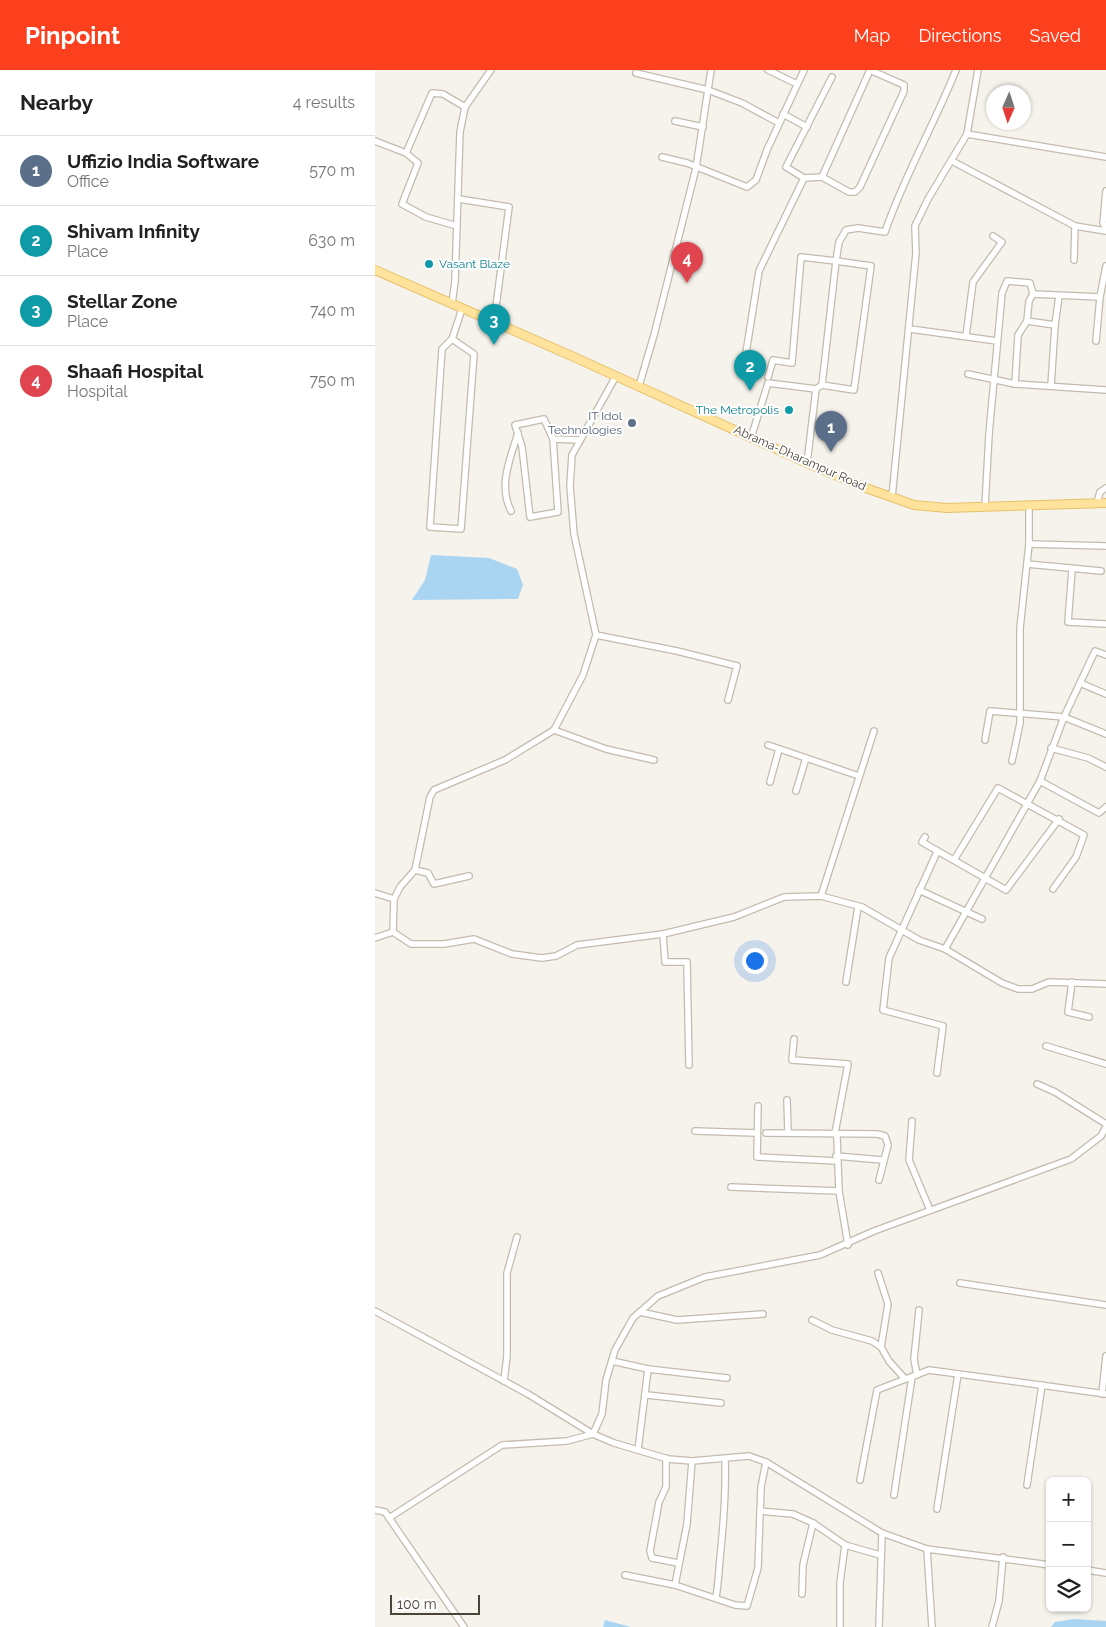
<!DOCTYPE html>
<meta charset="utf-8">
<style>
body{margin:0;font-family:Raleway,sans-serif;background:#f6f6f6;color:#222}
.controls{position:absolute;right:15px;bottom:15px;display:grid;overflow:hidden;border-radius:8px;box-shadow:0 1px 4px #0004}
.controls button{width:45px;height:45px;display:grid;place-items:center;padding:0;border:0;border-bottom:1px solid #e0e0e0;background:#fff;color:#222;font:25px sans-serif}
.compass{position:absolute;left:611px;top:15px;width:45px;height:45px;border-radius:50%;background:#fff;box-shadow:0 1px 4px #0004;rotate:183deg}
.scale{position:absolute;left:15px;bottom:12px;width:90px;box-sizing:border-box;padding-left:5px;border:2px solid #4b4439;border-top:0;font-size:14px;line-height:18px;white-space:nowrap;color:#4b4439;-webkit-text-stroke:4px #fff;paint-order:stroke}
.you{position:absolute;left:379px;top:890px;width:18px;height:18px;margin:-12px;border:4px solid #fff;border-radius:50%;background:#1a73e8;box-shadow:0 0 0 8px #1a73e833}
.badge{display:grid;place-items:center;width:32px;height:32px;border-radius:50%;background:#fc3f1d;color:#fff;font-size:16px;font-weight:700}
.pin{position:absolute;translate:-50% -41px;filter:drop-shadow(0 1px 2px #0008)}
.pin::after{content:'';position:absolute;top:26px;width:18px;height:15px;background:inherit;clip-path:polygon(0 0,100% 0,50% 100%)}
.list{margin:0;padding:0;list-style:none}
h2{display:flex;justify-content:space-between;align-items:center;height:65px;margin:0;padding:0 20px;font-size:21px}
h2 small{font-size:16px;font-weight:400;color:#767676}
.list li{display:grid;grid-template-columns:32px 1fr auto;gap:15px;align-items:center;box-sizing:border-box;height:70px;padding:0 20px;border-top:1px solid #e0e0e0}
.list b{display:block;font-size:19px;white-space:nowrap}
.list p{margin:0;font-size:16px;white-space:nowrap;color:#767676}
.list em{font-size:16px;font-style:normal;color:#767676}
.icon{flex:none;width:28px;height:28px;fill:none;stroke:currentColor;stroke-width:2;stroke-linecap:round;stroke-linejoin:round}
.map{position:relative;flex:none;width:731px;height:1557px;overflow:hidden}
header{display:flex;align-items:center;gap:30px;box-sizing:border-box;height:70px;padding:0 25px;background:#fc3f1d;color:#fff}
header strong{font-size:24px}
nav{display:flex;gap:28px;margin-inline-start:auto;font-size:18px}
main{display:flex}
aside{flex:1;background:#fff}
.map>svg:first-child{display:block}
.water{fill:#a9d4f2}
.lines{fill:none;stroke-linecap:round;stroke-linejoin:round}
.minor-casing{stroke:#c2bbae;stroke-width:8}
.major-casing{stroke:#e6c16a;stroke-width:10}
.minor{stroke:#fff;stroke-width:5.5}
.major{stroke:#ffe39c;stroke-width:8}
.culture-dot{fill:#0f9aa8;stroke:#fff;stroke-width:2}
.service-dot{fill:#5c6f8a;stroke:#fff;stroke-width:2}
.labels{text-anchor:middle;stroke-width:4;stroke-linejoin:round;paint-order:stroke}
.culture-label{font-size:12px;fill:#0d838f;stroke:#fff;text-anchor:start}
.service-label{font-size:12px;fill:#4e5e75;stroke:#fff;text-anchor:end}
.street-label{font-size:12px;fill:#4b4439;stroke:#fff}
</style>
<header>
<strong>Pinpoint</strong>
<nav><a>Map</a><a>Directions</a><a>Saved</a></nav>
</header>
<main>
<aside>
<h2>Nearby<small>4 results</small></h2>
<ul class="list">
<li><span class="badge" style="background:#5c6f8a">1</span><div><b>Uffizio India Software</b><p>Office</p></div><em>570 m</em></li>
<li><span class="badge" style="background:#0f9aa8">2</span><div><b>Shivam Infinity</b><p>Place</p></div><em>630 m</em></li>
<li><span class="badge" style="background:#0f9aa8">3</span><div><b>Stellar Zone</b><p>Place</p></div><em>740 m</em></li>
<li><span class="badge" style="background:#e0444e">4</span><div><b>Shaafi Hospital</b><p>Hospital</p></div><em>750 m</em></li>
</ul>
</aside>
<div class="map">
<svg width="731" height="1557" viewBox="0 0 731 1557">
<rect width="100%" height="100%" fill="#f6f3ec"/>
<g class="water">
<polygon points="56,485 114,488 142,499 148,515 143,529 37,530 50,510"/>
<polygon points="699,1549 731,1551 731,1557 676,1557 680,1552"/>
<polygon points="230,1550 256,1557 228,1557"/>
</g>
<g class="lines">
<g class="minor-casing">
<g id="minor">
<polyline points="393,0 422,14"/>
<polyline points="261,3 333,20 367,33 404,53"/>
<polyline points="408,44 432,57"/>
<polyline points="300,51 328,57"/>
<polyline points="592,64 731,87"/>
<polyline points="0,71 31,83 43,93 27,134 51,147 82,156"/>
<polyline points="31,83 57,23 68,24 90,37"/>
<polyline points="287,87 312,93 372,117 381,110 392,80 429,0"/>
<polyline points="577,91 700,156 731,161"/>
<polyline points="447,107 495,0"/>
<polyline points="429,108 411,97 457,7"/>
<polyline points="731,121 728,153 731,159"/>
<polyline points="84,129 134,137 119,252"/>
<polyline points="699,190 700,156"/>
<polyline points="658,224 725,227"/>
<polyline points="77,234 80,211 85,62 90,37 116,0"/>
<polyline points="652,251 680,255"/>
<polyline points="535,259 622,271"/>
<polyline points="591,266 598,212 627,172 618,166"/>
<polyline points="77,269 99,284 86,459 55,457 67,279 77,269 87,239"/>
<polyline points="721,271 725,227 731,196"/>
<polyline points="371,283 384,201 429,108 447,107 474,122 480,122 485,117 529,21 529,15 495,0"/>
<polyline points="593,304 640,314 731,320"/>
<path d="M393,307L398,290L417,293L426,187L461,191L464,172L471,160L483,158L510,162C529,106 559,55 581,0"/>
<polyline points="264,316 279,265 321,98 336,0"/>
<polyline points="676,316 680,255 684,226"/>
<polyline points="376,368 393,313 441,319 447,315 461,191 496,196 479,320 447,315"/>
<polyline points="178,369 183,442 155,447 147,377 140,355 169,349 178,369 205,370"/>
<polyline points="432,393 441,319"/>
<polyline points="517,427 541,183 540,156 553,129 592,64 603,0"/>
<polyline points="722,433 725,422 731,418"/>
<polyline points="610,437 614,364 627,223 632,211 655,213 658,224 654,231 652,251 643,265 640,314"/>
<path d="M136,441C123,416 135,389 143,363"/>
<polyline points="654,474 731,476"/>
<polyline points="652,494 726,501"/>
<polyline points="697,500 693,552 731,554"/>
<polyline points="221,565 302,581 362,596 353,630"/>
<polyline points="705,613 731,624"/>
<polyline points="179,660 231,679 279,690"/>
<polyline points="610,670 615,641 689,647 731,664"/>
<polyline points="393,675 484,706"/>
<polyline points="676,678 713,688 731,697"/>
<polyline points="637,691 645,653 645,558 654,474 654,436"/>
<polyline points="665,711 724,743 731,737"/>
<polyline points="395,712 404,679"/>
<polyline points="421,721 431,688"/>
<polyline points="550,767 547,772 631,820 684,749"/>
<polyline points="562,782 514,888 508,940 568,956 562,1003"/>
<polyline points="579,790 623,718 709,765 701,787 678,819"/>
<polyline points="40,800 53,803 59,814 94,806"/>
<polyline points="544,820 607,849"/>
<polyline points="0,823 19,829"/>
<polyline points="446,826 499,661"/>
<polyline points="18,862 19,829 25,817 40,800 55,727 59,720 130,690 179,660 208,605 221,565 199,464 195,416 197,385 241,306"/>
<polyline points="288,864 290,892 312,892 314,995"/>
<polyline points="0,868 18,862 36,874 69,874 99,869 137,884 167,888 181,886 202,875 288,864 359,847 409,827 446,826 487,837 544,870 570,879 627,913 643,919 657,919 674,912 731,914"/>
<polyline points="570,879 665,711 689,647 720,581 731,585"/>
<polyline points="471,912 483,837"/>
<polyline points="697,912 693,942 714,947"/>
<polyline points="419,969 417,990 473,994 460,1063 462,1067 464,1121 473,1175"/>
<polyline points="671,976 731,994"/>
<polyline points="662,1014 680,1022 731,1054"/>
<polyline points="412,1030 413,1062"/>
<polyline points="383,1036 382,1087 462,1091"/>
<polyline points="537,1051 534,1090 555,1140"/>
<polyline points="320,1061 381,1063"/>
<polyline points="391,1063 502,1064 510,1066 513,1075 504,1110"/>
<polyline points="461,1086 507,1090"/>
<polyline points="356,1117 464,1121"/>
<polyline points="503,1203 513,1234 506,1277 514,1291 530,1309"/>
<polyline points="585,1213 731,1235"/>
<polyline points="0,1241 153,1324 218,1364 239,1373 293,1389 317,1391 374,1386 391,1392 507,1463 552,1479 675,1495"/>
<polyline points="265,1242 302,1250 388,1244"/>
<polyline points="437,1250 457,1260 497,1271 506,1277"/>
<polyline points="237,1291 273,1299 352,1308"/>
<polyline points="542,1305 539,1289 544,1240"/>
<polyline points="129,1311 132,1286 132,1203 142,1167"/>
<polyline points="727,1324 731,1286"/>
<polyline points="272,1325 346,1333"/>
<polyline points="263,1380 273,1299"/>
<polyline points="291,1388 291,1417 284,1432 275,1481 277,1488 303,1493"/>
<polyline points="485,1410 502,1320 554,1300 731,1324"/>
<polyline points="652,1415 667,1315"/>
<polyline points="519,1425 537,1307"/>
<polyline points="562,1439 583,1304"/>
<polyline points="0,1440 10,1442 89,1557"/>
<polyline points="385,1441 418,1444 438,1453 470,1475 505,1485"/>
<polyline points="14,1448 127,1375 192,1371 218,1364 227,1344 231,1310 240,1280 258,1248 283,1226 330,1207 445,1185 499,1161 696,1089 726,1066 731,1057"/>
<polyline points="552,1479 557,1557"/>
<polyline points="712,1500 731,1503"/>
<polyline points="250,1505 300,1515 360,1535 372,1536 383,1498 386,1417 391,1392"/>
<polyline points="300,1515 312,1454 317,1391"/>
<polyline points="427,1524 428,1495 438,1453"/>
<path d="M341,1527C344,1510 344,1495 346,1478C349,1448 351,1419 350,1389"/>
<polyline points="465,1557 465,1513 470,1475"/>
<polyline points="504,1557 507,1463"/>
<polyline points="617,1557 624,1531 628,1487"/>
</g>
</g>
<g class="major-casing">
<polyline id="major" points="0,200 199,287 432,393 488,417 539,435 572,438 731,433"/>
</g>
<use href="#minor" class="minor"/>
<use href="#major" class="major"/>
</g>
<g class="culture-dot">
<circle cx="54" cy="194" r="5"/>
<circle cx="414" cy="340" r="5"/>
</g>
<circle class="service-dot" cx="257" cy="353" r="5"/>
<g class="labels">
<g class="culture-label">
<text x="64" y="198">Vasant Blaze</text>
<text x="404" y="344" text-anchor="end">The Metropolis</text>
</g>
<g class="service-label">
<text x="247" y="350">IT Idol<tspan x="247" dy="14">Technologies</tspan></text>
</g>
<g class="street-label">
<text transform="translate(425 388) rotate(24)" y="4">Abrama-Dharampur Road</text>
</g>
</g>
</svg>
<div class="controls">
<button>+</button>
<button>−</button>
<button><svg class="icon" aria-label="layers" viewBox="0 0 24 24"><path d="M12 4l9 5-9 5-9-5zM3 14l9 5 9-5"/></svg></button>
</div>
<svg class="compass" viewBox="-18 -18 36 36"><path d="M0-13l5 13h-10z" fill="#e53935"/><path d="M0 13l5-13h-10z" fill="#767676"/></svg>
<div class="scale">100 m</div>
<div class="you"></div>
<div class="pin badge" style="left:456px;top:382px;background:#5c6f8a">1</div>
<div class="pin badge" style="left:375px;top:321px;background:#0f9aa8">2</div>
<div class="pin badge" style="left:119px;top:275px;background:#0f9aa8">3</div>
<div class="pin badge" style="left:312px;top:213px;background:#e0444e">4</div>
</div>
</main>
